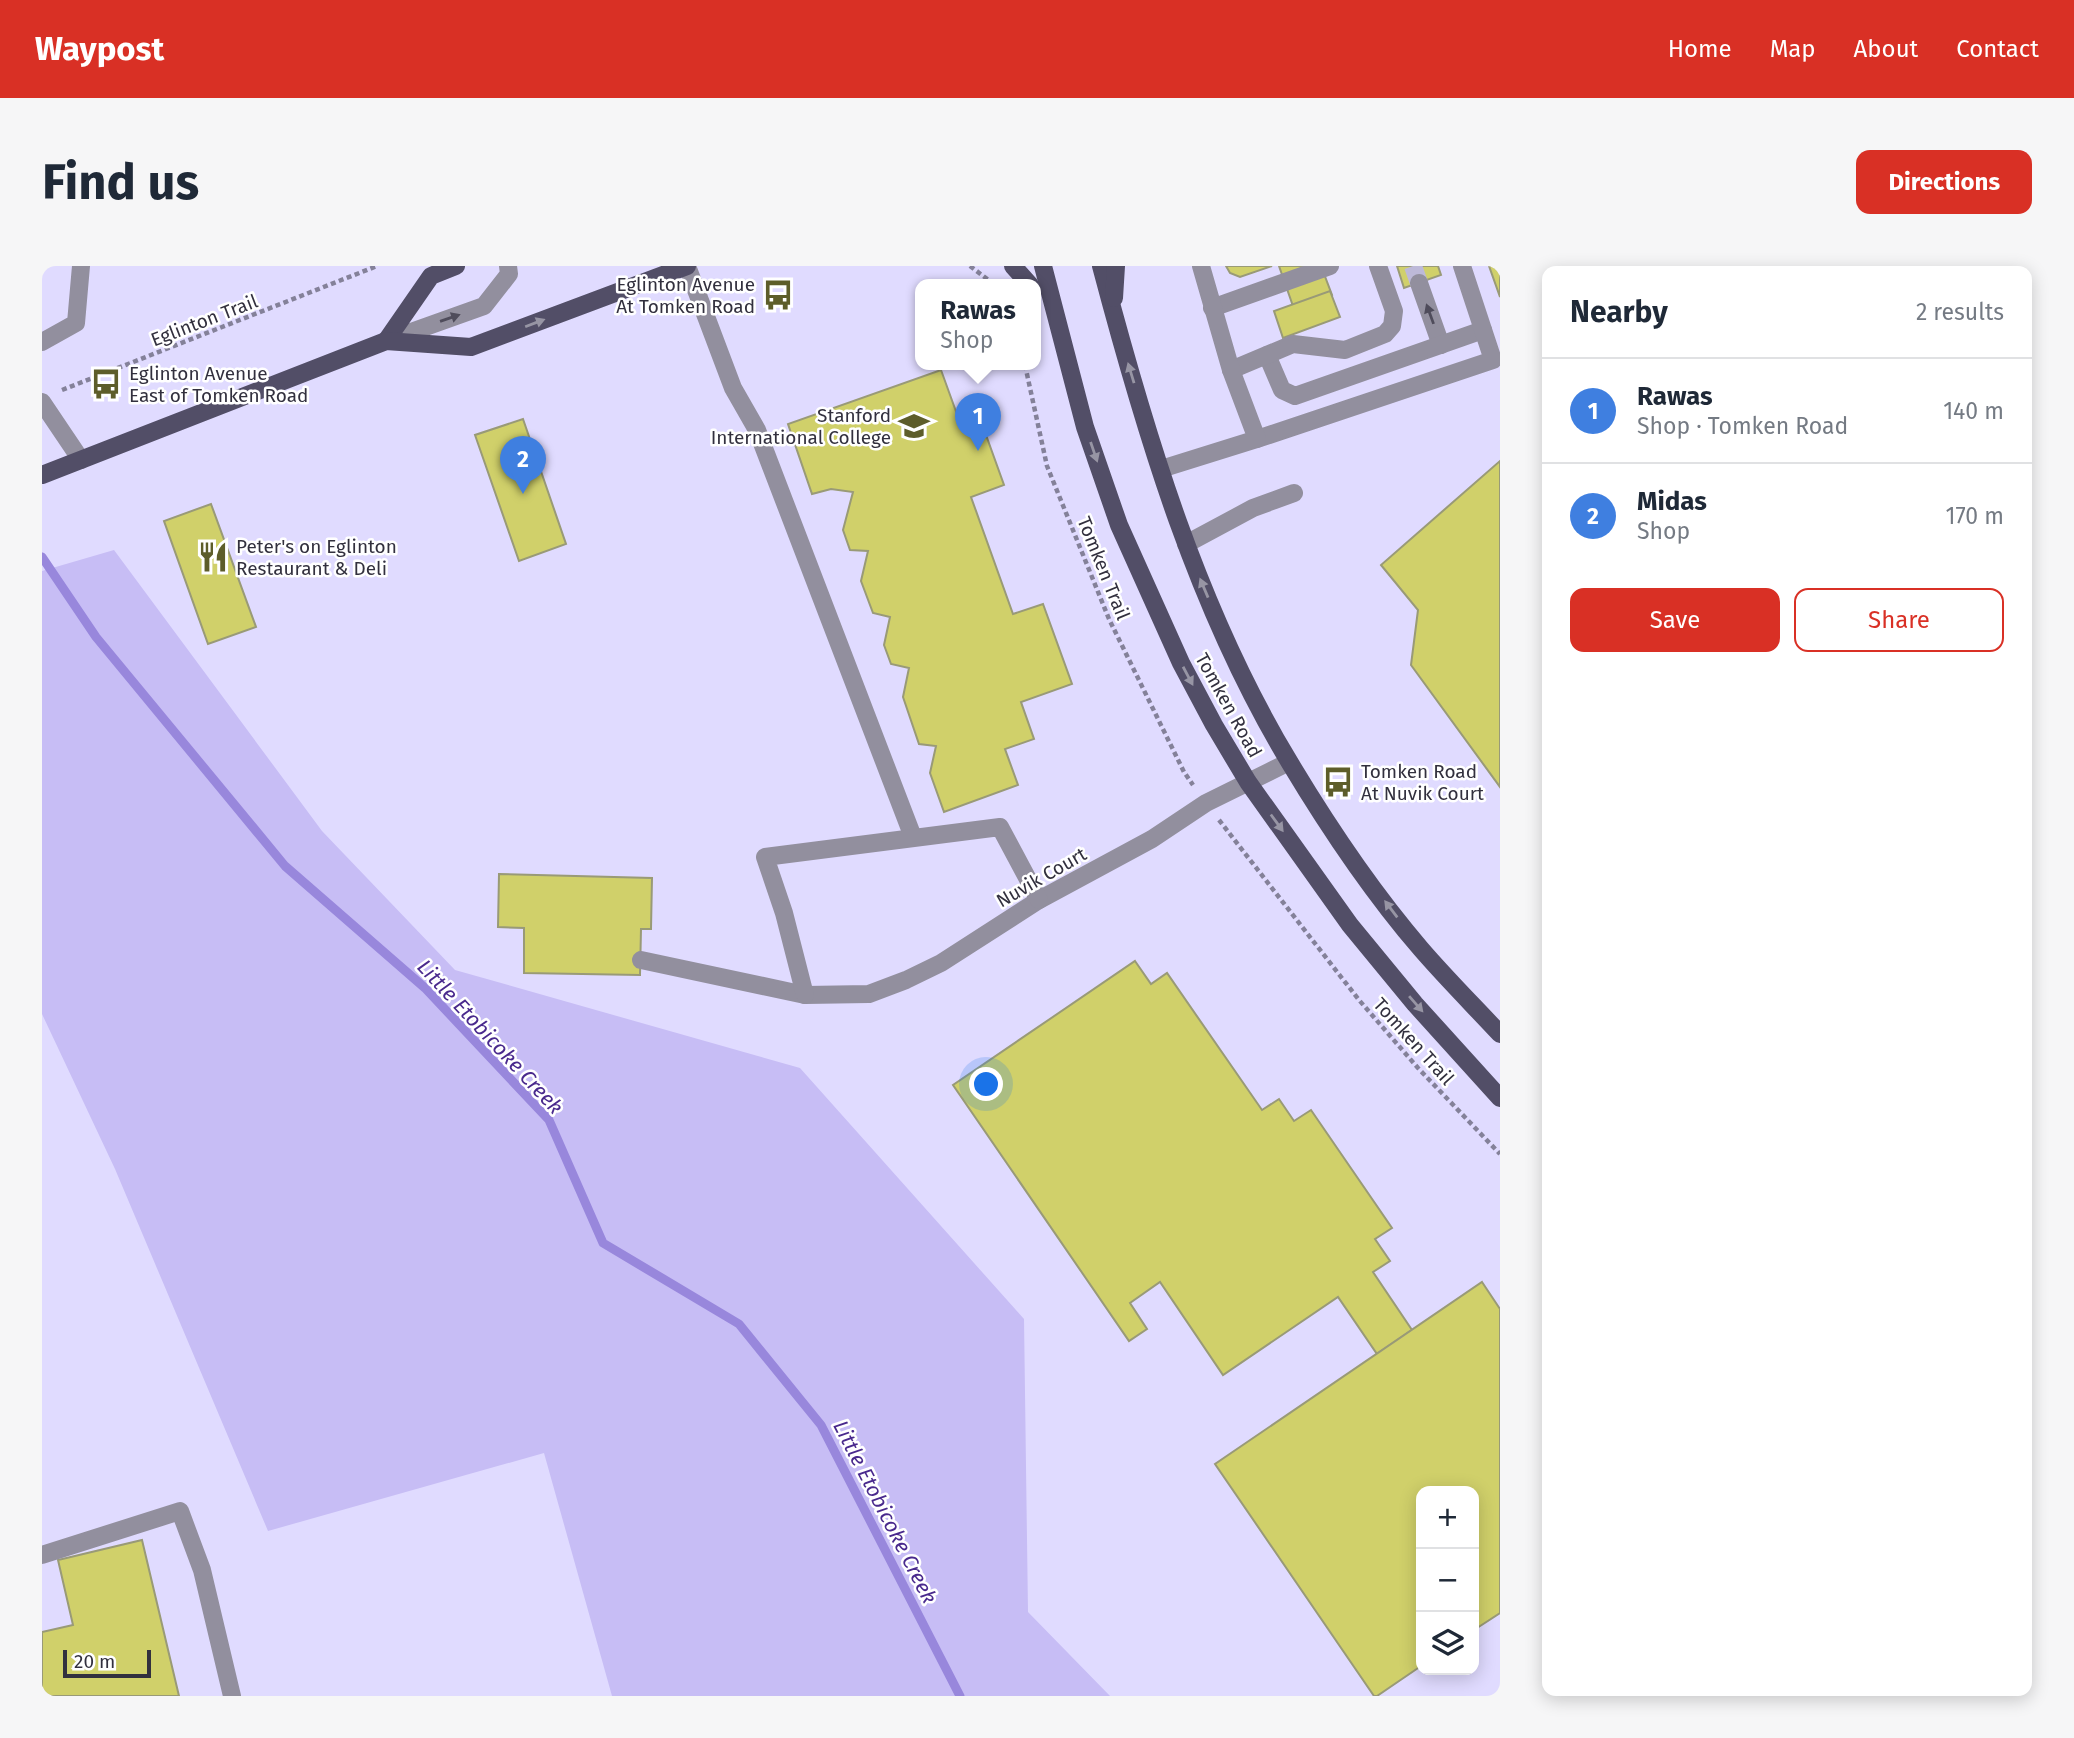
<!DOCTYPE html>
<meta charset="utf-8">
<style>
body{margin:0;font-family:"Fira Sans",sans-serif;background:#f6f6f7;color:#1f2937}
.controls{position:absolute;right:21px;bottom:21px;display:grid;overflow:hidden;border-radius:14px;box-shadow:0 4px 18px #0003}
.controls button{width:63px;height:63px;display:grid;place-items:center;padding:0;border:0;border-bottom:2px solid #e0e1e3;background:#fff;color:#1f2937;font:35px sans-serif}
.scale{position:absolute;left:21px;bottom:18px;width:88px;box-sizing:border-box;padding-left:7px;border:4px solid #32303e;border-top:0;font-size:19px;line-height:24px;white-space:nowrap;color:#32303e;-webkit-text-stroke:5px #fff;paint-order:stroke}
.you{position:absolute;left:945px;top:819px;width:24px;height:24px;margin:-18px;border:5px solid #fff;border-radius:50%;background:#1a73e8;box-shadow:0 0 0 10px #1a73e833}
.badge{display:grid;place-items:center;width:46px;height:46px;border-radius:50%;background:#d93025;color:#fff;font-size:23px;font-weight:700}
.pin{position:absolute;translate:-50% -58px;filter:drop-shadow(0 2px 4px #0008)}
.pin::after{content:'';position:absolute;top:37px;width:24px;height:21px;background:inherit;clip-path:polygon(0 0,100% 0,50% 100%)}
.popup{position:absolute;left:873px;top:13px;width:126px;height:91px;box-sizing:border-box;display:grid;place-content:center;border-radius:14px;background:#fff;filter:drop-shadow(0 2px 5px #0005);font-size:23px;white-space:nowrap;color:#747a83}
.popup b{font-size:26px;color:#1f2937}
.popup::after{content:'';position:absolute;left:50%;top:100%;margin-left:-14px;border:14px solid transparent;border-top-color:#fff}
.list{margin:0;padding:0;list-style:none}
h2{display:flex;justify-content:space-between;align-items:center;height:91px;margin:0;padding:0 28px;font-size:30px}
h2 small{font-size:23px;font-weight:400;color:#747a83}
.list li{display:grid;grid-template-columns:46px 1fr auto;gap:21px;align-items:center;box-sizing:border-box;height:105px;padding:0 28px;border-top:2px solid #e0e1e3}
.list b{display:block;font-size:26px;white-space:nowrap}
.list p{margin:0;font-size:23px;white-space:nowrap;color:#747a83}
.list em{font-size:23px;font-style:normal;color:#747a83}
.actions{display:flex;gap:14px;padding:21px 28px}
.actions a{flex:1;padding:16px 0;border:2px solid #d93025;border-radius:14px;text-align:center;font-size:24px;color:#d93025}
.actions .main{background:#d93025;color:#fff}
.icon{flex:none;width:38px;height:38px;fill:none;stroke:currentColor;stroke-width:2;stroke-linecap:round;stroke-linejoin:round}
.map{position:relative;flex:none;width:1458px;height:1430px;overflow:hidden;border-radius:14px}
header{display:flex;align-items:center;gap:42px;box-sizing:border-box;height:98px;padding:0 35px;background:#d93025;color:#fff}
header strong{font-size:33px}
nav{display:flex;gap:38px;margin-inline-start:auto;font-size:24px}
.intro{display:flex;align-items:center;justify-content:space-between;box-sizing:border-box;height:168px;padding:0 42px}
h1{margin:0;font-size:49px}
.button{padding:18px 32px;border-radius:14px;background:#d93025;color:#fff;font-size:24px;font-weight:700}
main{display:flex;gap:42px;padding:0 42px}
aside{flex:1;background:#fff;border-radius:14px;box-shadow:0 4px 18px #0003}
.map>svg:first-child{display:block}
.green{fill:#c7bdf5}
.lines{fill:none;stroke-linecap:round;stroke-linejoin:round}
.stream{stroke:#9887dc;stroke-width:9}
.building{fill:#d0d06a;stroke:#999a77;stroke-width:2}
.minor-tunnel{stroke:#bdb9d8;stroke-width:18;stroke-dasharray:18 9;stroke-linecap:butt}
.path{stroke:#848199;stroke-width:4.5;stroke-dasharray:5 3.5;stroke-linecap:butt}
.minor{stroke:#928f9e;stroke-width:18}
.major{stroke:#524e67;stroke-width:18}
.oneway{fill:#4f4c5b}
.oneway2{fill:#9795a4}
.labels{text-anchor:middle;stroke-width:5;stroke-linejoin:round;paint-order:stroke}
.poi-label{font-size:19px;fill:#32303e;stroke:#fff;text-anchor:start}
.street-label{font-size:19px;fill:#32303e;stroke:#fff}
.water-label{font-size:21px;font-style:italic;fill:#49298d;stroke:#fff}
</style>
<header>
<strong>Waypost</strong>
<nav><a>Home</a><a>Map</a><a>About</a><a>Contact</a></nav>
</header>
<div class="intro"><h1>Find us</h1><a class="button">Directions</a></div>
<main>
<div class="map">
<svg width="1458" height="1430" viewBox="0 0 1458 1430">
<rect width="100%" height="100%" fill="#e0dbff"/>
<polygon class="green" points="72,284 280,565 413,704 758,802 982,1053 986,1346 1068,1430 570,1430 502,1187 226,1265 73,903 0,748 0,305"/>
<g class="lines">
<polyline class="stream" points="0,291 54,371 243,600 383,722 507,854 561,977 697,1058 779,1159 918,1430"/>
</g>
<g class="building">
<polygon points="1184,0 1230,0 1198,11 1188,7"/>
<polygon points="1237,0 1279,0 1290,29 1252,43"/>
<polygon points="1355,0 1396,0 1399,9 1362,22"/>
<polygon points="1447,0 1458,0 1458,31"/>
<polygon points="1288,25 1298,51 1241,72 1232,45"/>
<polygon points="899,104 916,151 935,144 962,219 929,231 971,348 1001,338 1030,418 979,436 992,473 963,483 976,519 902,546 888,507 894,480 877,478 861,431 867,402 849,398 842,379 848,351 831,347 819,315 826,285 808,284 801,264 811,226 789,223 770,228 746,158"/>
<polygon points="481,153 524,278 477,295 433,169"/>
<polygon points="1458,195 1458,521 1369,399 1376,344 1339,299"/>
<polygon points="169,238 214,361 166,378 122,255"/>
<polygon points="457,608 610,612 609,663 599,663 598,709 482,707 482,662 456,661"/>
<polygon points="1093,695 1109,718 1125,707 1220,844 1237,833 1252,855 1269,844 1350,962 1333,973 1348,995 1331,1006 1370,1064 1335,1088 1296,1031 1181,1109 1118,1016 1088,1037 1105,1063 1087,1075 911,819"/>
<polygon points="1440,1016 1458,1043 1458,1347 1432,1364 1432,1225 1379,1225 1379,1400 1335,1430 1332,1430 1173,1198"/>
<polygon points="100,1274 137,1430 0,1430 0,1366 31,1359 16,1294"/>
</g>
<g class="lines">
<polyline class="minor-tunnel" points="1371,0 1377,17"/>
<g class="path">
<polyline points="928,0 953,19"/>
<polyline points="983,99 1005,200 1067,353 1142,506 1151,519"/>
<polyline points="20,124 335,0"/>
<polyline points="1177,554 1317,734 1376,802 1458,888"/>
</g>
<g class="minor">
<polyline points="645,0 691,122 715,164 871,571"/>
<polyline points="1377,17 1399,79"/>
<polyline points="1170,42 1288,0"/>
<polyline points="344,75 442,40 467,8 466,0"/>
<polyline points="0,76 34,57 39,0"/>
<polyline points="1225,89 1240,124 1253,130 1441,64"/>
<polyline points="1189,104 1251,78 1303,84 1343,68 1350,60 1352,45 1336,0"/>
<polyline points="0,136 39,194"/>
<polyline points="1215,173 1451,94 1420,0"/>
<polyline points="1119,203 1215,173 1189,104 1159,0"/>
<polyline points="1144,278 1211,242 1252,227"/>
<polyline points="599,694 763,729 827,728 864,714 899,697 997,634 1110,573 1164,537 1247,496"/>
<polyline points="763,729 742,647 723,591 958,561 997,634"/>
<polyline points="0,1289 138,1245 160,1304 190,1430"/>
</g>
<g class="major">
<polyline points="971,0 988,19"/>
<polyline points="1001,0 1043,161 1077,259 1139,397 1172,459 1206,516 1308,659 1373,738 1458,832"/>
<path d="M1059,0C1104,170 1156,345 1248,497C1287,562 1330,626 1379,683C1404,712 1432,740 1458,768"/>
<polyline points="1072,32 1074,0"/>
<polyline points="344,75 389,10 414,0"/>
<polyline points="0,209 344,75 429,81 645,0"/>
</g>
</g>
<defs><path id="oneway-solid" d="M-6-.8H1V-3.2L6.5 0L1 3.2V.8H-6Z" transform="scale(1.75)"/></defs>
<g class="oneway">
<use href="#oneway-solid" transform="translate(1388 48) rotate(-110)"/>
<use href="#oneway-solid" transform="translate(408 52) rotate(-19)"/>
</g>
<g class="oneway2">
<use href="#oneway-solid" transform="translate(493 57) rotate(-21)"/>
<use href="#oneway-solid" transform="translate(1089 107) rotate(-107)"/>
<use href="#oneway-solid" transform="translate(1052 186) rotate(71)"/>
<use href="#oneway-solid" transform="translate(1162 322) rotate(-113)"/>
<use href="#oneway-solid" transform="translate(1146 410) rotate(62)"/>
<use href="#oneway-solid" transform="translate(1235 557) rotate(54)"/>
<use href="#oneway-solid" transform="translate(1349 643) rotate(-127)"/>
<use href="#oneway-solid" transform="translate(1374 738) rotate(49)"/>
</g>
<defs>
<g id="bus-bare" transform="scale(2.415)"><path d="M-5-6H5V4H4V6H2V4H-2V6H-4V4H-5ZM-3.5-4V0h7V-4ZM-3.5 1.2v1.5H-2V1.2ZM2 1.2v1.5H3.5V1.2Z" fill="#5d5d2a" stroke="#fff" stroke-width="2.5" paint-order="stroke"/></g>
<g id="university-bare" transform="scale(2.415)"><path d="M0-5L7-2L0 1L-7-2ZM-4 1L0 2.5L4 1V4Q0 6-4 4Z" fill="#5d5d2a" stroke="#fff" stroke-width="2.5" paint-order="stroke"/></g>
<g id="restaurant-bare" transform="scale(2.415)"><path d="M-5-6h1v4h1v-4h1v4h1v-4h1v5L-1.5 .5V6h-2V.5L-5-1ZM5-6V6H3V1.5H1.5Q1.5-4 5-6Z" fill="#5d5d2a" stroke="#fff" stroke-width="2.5" paint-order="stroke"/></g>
</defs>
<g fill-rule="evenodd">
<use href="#bus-bare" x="736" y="29"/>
<use href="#bus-bare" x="64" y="118"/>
<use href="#university-bare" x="872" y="160"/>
<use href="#restaurant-bare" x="171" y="291"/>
<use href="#bus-bare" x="1296" y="516"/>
</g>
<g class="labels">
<g class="poi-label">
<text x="713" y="25" text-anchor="end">Eglinton Avenue<tspan x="713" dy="22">At Tomken Road</tspan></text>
<text x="87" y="114">Eglinton Avenue<tspan x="87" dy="22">East of Tomken Road</tspan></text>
<text x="849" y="156" text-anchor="end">Stanford<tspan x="849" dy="22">International College</tspan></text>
<text x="194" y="287">Peter's on Eglinton<tspan x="194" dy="22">Restaurant &amp; Deli</tspan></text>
<text x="1319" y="512">Tomken Road<tspan x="1319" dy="22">At Nuvik Court</tspan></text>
</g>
<g class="street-label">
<text transform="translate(162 54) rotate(-21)" y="7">Eglinton Trail</text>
<text transform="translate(1062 302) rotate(68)" y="7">Tomken Trail</text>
<text transform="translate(1187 439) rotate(61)" y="7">Tomken Road</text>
<text transform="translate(999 611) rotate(-30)" y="7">Nuvik Court</text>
<text transform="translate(1372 775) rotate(48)" y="7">Tomken Trail</text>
</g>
<g class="water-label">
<text transform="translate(448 771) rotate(47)" y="7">Little Etobicoke Creek</text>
<text transform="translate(843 1246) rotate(63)" y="7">Little Etobicoke Creek</text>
</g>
</g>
</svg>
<div class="controls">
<button>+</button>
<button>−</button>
<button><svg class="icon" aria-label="layers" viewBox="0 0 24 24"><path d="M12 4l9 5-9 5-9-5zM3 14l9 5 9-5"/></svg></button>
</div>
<div class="scale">20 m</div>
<div class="you"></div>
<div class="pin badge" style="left:936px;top:185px;background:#3f7fe0">1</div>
<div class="popup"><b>Rawas</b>Shop</div>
<div class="pin badge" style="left:481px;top:228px;background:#3f7fe0">2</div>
</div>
<aside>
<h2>Nearby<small>2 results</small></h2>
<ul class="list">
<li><span class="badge" style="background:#3f7fe0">1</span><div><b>Rawas</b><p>Shop · Tomken Road</p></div><em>140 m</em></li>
<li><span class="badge" style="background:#3f7fe0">2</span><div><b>Midas</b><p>Shop</p></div><em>170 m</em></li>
</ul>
<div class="actions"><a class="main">Save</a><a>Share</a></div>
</aside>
</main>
